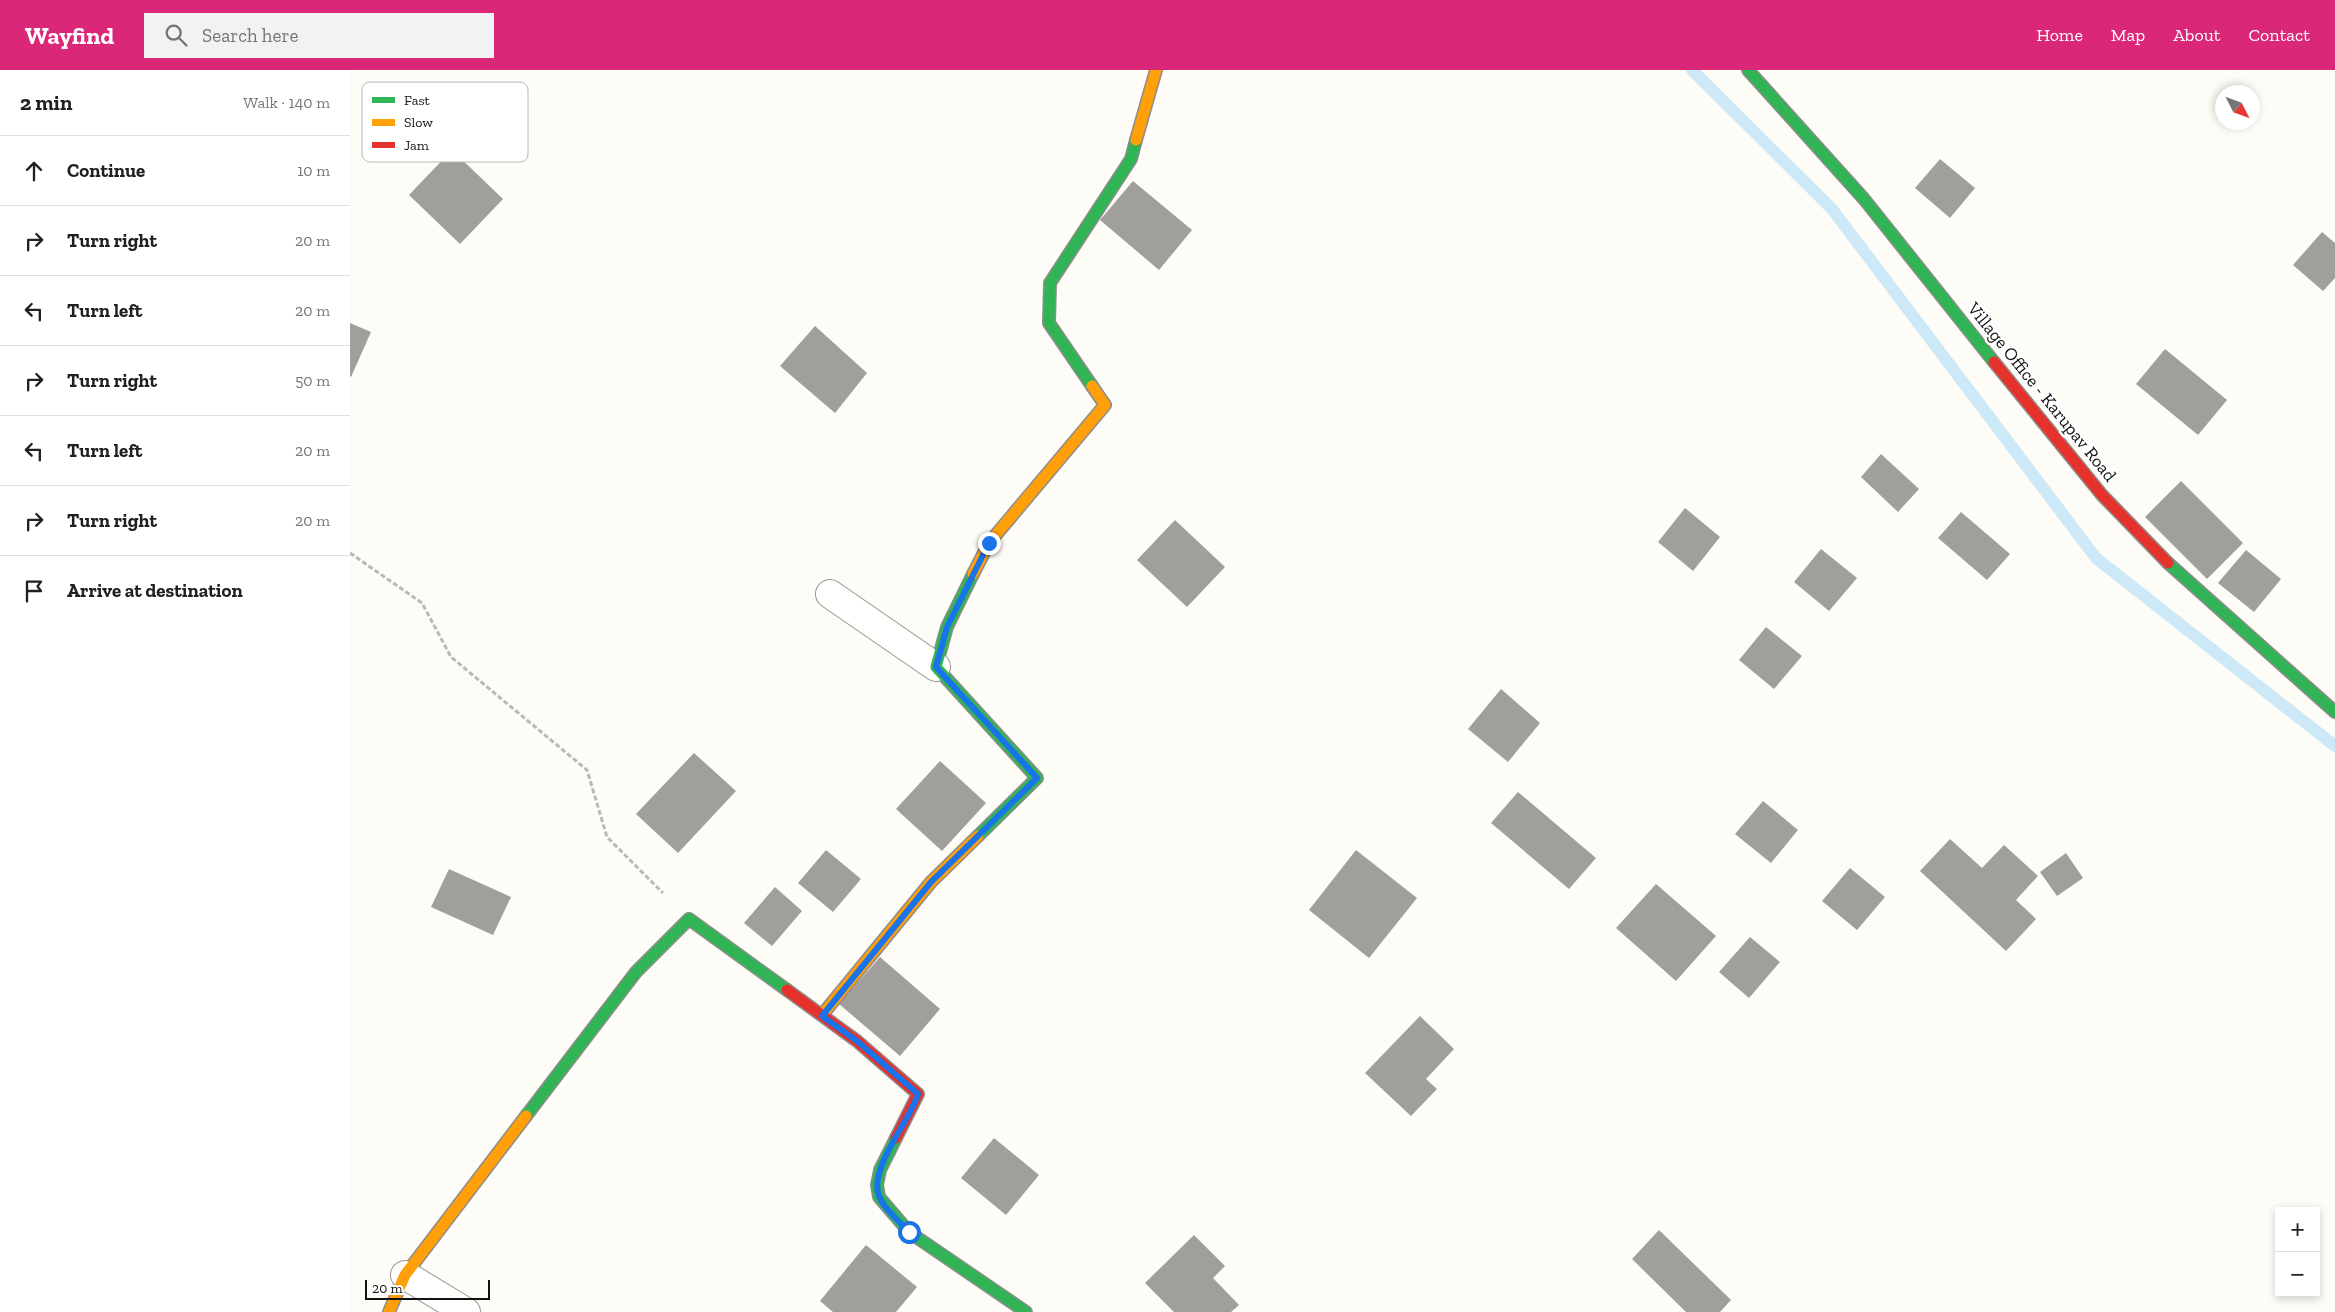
<!DOCTYPE html>
<meta charset="utf-8">
<style>
body{margin:0;font-family:"Zilla Slab",serif;background:#f2f2f2;color:#202124}
.controls{position:absolute;right:15px;bottom:15px;display:grid;overflow:hidden;border-radius:0px;box-shadow:0 2px 8px #0003}
.controls button{width:45px;height:45px;display:grid;place-items:center;padding:0;border:0;border-bottom:1px solid #e0e0e0;background:#fff;color:#202124;font:25px sans-serif}
.compass{position:absolute;left:1865px;top:15px;width:45px;height:45px;border-radius:50%;background:#fff;box-shadow:0 2px 8px #0003;rotate:132deg}
.scale{position:absolute;left:15px;bottom:12px;width:125px;box-sizing:border-box;padding-left:5px;border:2px solid #111;border-top:0;font-size:14px;line-height:18px;white-space:nowrap;color:#111;-webkit-text-stroke:4px #fff;paint-order:stroke}
.stop{position:absolute;width:15px;height:15px;margin:-11px;border:4px solid #1a73e8;border-radius:50%;background:#fff}
.stop.end{background:#1a73e8;border-color:#fff;box-shadow:0 1px 5px #0008}
.list{margin:0;padding:0;list-style:none}
h2{display:flex;justify-content:space-between;align-items:center;height:65px;margin:0;padding:0 20px;font-size:21px}
h2 small{font-size:16px;font-weight:400;color:#757577}
.list li{display:grid;grid-template-columns:32px 1fr auto;gap:15px;align-items:center;box-sizing:border-box;height:70px;padding:0 20px;border-top:1px solid #e0e0e0}
.list b{display:block;font-size:19px;white-space:nowrap}
.list em{font-size:16px;font-style:normal;color:#757577}
.icon{flex:none;width:28px;height:28px;fill:none;stroke:currentColor;stroke-width:2;stroke-linecap:round;stroke-linejoin:round}
.map{position:relative;flex:none;width:1985px;height:1242px;overflow:hidden}
header{display:flex;align-items:center;gap:30px;box-sizing:border-box;height:70px;padding:0 25px;background:#db2777;color:#fff}
header strong{font-size:24px}
nav{display:flex;gap:28px;margin-inline-start:auto;font-size:18px}
.search{width:350px;height:45px;background:#f2f2f2;display:flex;align-items:center;gap:12px;box-sizing:border-box;padding:0 18px;border-radius:0px;color:#757577;font-size:19px}
main{display:flex}
aside{flex:1;background:#fff}
.map>svg:first-child{display:block}
.lines{fill:none;stroke-linecap:round;stroke-linejoin:round}
.stream{stroke:#cde8f7;stroke-width:12}
.building{fill:#a19f9c}
.street-casing{stroke:#979795;stroke-width:30}
.fast-casing{stroke:#8e8d8b;stroke-width:14}
.slow-casing{stroke:#8e8d8b;stroke-width:14}
.jam-casing{stroke:#8e8d8b;stroke-width:14}
.path{stroke:#b9b9b8;stroke-width:3;stroke-dasharray:5 2.5;stroke-linecap:butt}
.street{stroke:#fffffe;stroke-width:28}
.fast{stroke:#30b455;stroke-width:11}
.slow{stroke:#ff9f0a;stroke-width:11}
.jam{stroke:#e5322d;stroke-width:11}
.route{stroke:#1a73e8;stroke-width:6}
.labels{text-anchor:middle;stroke-width:5;stroke-linejoin:round;paint-order:stroke}
.street-label{font-size:18px;fill:#111;stroke:#fff}
.key{fill:#fff;stroke:#b8b8b8;stroke-width:1}
.key-label{font-size:14px;fill:#111}
</style>
<header>
<strong>Wayfind</strong>
<div class="search"><svg class="icon" aria-label="search" viewBox="0 0 24 24"><circle cx="10" cy="10" r="6"/><path d="M15 15l6 6"/></svg>Search here</div>
<nav><a>Home</a><a>Map</a><a>About</a><a>Contact</a></nav>
</header>
<main>
<aside>
<h2>2 min<small>Walk · 140 m</small></h2>
<ul class="list">
<li><svg class="icon" aria-label="ahead" viewBox="0 0 24 24"><path d="M12 20V5M6 11l6-6 6 6"/></svg><div><b>Continue</b></div><em>10 m</em></li>
<li><svg class="icon" aria-label="right" viewBox="0 0 24 24"><path d="M7 20v-9h11M14 6l5 5-5 5"/></svg><div><b>Turn right</b></div><em>20 m</em></li>
<li><svg class="icon" aria-label="left" viewBox="0 0 24 24"><path d="M17 20v-9H6M10 6l-5 5 5 5"/></svg><div><b>Turn left</b></div><em>20 m</em></li>
<li><svg class="icon" aria-label="right" viewBox="0 0 24 24"><path d="M7 20v-9h11M14 6l5 5-5 5"/></svg><div><b>Turn right</b></div><em>50 m</em></li>
<li><svg class="icon" aria-label="left" viewBox="0 0 24 24"><path d="M17 20v-9H6M10 6l-5 5 5 5"/></svg><div><b>Turn left</b></div><em>20 m</em></li>
<li><svg class="icon" aria-label="right" viewBox="0 0 24 24"><path d="M7 20v-9h11M14 6l5 5-5 5"/></svg><div><b>Turn right</b></div><em>20 m</em></li>
<li><svg class="icon" aria-label="arrive" viewBox="0 0 24 24"><path d="M6 21V4h12l-3 4 3 4H6"/></svg><div><b>Arrive at destination</b></div></li>
</ul>
</aside>
<div class="map">
<svg width="1985" height="1242" viewBox="0 0 1985 1242">
<rect width="100%" height="100%" fill="#fdfcf7"/>
<g class="lines">
<polyline class="stream" points="1342,0 1482,139 1746,488 1985,676"/>
</g>
<g class="building">
<polygon points="102,80 153,129 110,174 59,125"/>
<polygon points="1590,89 1625,118 1600,148 1565,118"/>
<polygon points="783,111 842,160 809,200 750,150"/>
<polygon points="1972,162 1985,173 1985,208 1973,221 1943,195"/>
<polygon points="0,253 21,262 1,307 0,306"/>
<polygon points="465,256 517,303 485,343 430,296"/>
<polygon points="1815,279 1877,330 1848,365 1786,314"/>
<polygon points="1531,384 1569,419 1548,442 1511,407"/>
<polygon points="1831,411 1893,473 1857,509 1795,447"/>
<polygon points="1335,438 1370,467 1343,501 1308,472"/>
<polygon points="1611,442 1660,484 1637,510 1588,468"/>
<polygon points="825,450 875,497 837,537 787,490"/>
<polygon points="1471,479 1507,508 1479,541 1444,512"/>
<polygon points="1896,480 1931,509 1904,542 1868,513"/>
<polygon points="1416,557 1452,586 1424,619 1389,590"/>
<polygon points="1151,619 1190,653 1158,692 1118,659"/>
<polygon points="344,683 386,721 328,783 286,744"/>
<polygon points="590,691 636,733 592,781 546,739"/>
<polygon points="1168,722 1246,788 1219,819 1141,753"/>
<polygon points="1413,731 1448,760 1421,793 1385,764"/>
<polygon points="1600,769 1632,798 1654,775 1688,806 1666,830 1686,849 1656,881 1570,801"/>
<polygon points="476,780 511,809 483,842 448,813"/>
<polygon points="1006,780 1067,828 1019,888 959,840"/>
<polygon points="1716,783 1733,808 1707,826 1690,802"/>
<polygon points="1500,798 1535,827 1507,860 1472,831"/>
<polygon points="99,799 161,827 143,865 81,837"/>
<polygon points="1306,814 1366,866 1326,911 1266,858"/>
<polygon points="425,817 452,841 422,876 394,853"/>
<polygon points="1400,867 1430,892 1399,928 1369,902"/>
<polygon points="530,887 590,939 550,986 489,934"/>
<polygon points="1070,946 1104,979 1076,1009 1087,1019 1061,1046 1015,1003"/>
<polygon points="644,1068 689,1105 656,1145 611,1108"/>
<polygon points="1309,1160 1381,1230 1370,1242 1336,1242 1282,1189"/>
<polygon points="844,1165 875,1196 863,1208 889,1235 881,1242 824,1242 795,1213"/>
<polygon points="516,1175 567,1217 546,1242 483,1242 470,1231"/>
</g>
<g class="lines">
<g class="street-casing">
<g id="street">
<polyline points="480,524 586,597"/>
<polyline points="55,1205 116,1242"/>
</g>
</g>
<g class="fast-casing">
<g id="fast">
<polyline points="1398,0 1514,129 1644,292"/>
<polyline points="742,316 699,253 700,213 781,89 786,70"/>
<polyline points="1818,493 1985,642"/>
<polyline points="623,504 597,557 586,597 687,708 628,766"/>
<polyline points="176,1046 286,902 339,849 437,920"/>
<polyline points="546,1068 530,1100 527,1115 529,1127 559,1162 676,1242"/>
</g>
</g>
<g class="slow-casing">
<g id="slow">
<polyline points="786,70 806,0"/>
<polyline points="623,504 639,473 755,335 742,316"/>
<polyline points="472,945 581,812 628,766"/>
<polyline points="39,1242 55,1205 176,1046"/>
</g>
</g>
<g class="jam-casing">
<g id="jam">
<polyline points="1644,292 1752,425 1818,493"/>
<polyline points="437,920 507,971 568,1024 546,1068"/>
</g>
</g>
<polyline class="path" points="0,483 72,533 101,587 237,700 257,767 313,823"/>
<use href="#street" class="street"/>
<use href="#fast" class="fast"/>
<use href="#slow" class="slow"/>
<use href="#jam" class="jam"/>
</g>
<g class="lines">
<path class="route" d="M559,1162C550,1152 534,1139 529,1126C518,1099 560,1051 568,1024L507,971L472,946L581,812L687,708L586,597L597,557L639,473"/>
</g>
<g class="labels">
<g class="street-label">
<text transform="translate(1692 322) rotate(51)" y="6">Village Office - Karupav Road</text>
</g>
</g>
<rect x="12" y="12" width="166" height="80" rx="8" class="key"/>
<rect x="22" y="27" width="23" height="6" fill="#30b455"/>
<rect x="22" y="49" width="23" height="7" fill="#ff9f0a"/>
<rect x="22" y="72" width="23" height="6" fill="#e5322d"/>
<g class="key-label">
<text x="54" y="35">Fast</text>
<text x="54" y="57">Slow</text>
<text x="54" y="80">Jam</text>
</g>
</svg>
<div class="controls">
<button>+</button>
<button>−</button>
</div>
<svg class="compass" viewBox="-18 -18 36 36"><path d="M0-13l5 13h-10z" fill="#e53935"/><path d="M0 13l5-13h-10z" fill="#757577"/></svg>
<div class="scale">20 m</div>
<div class="stop" style="left:559px;top:1162px"></div>
<div class="stop end" style="left:639px;top:473px"></div>
</div>
</main>
